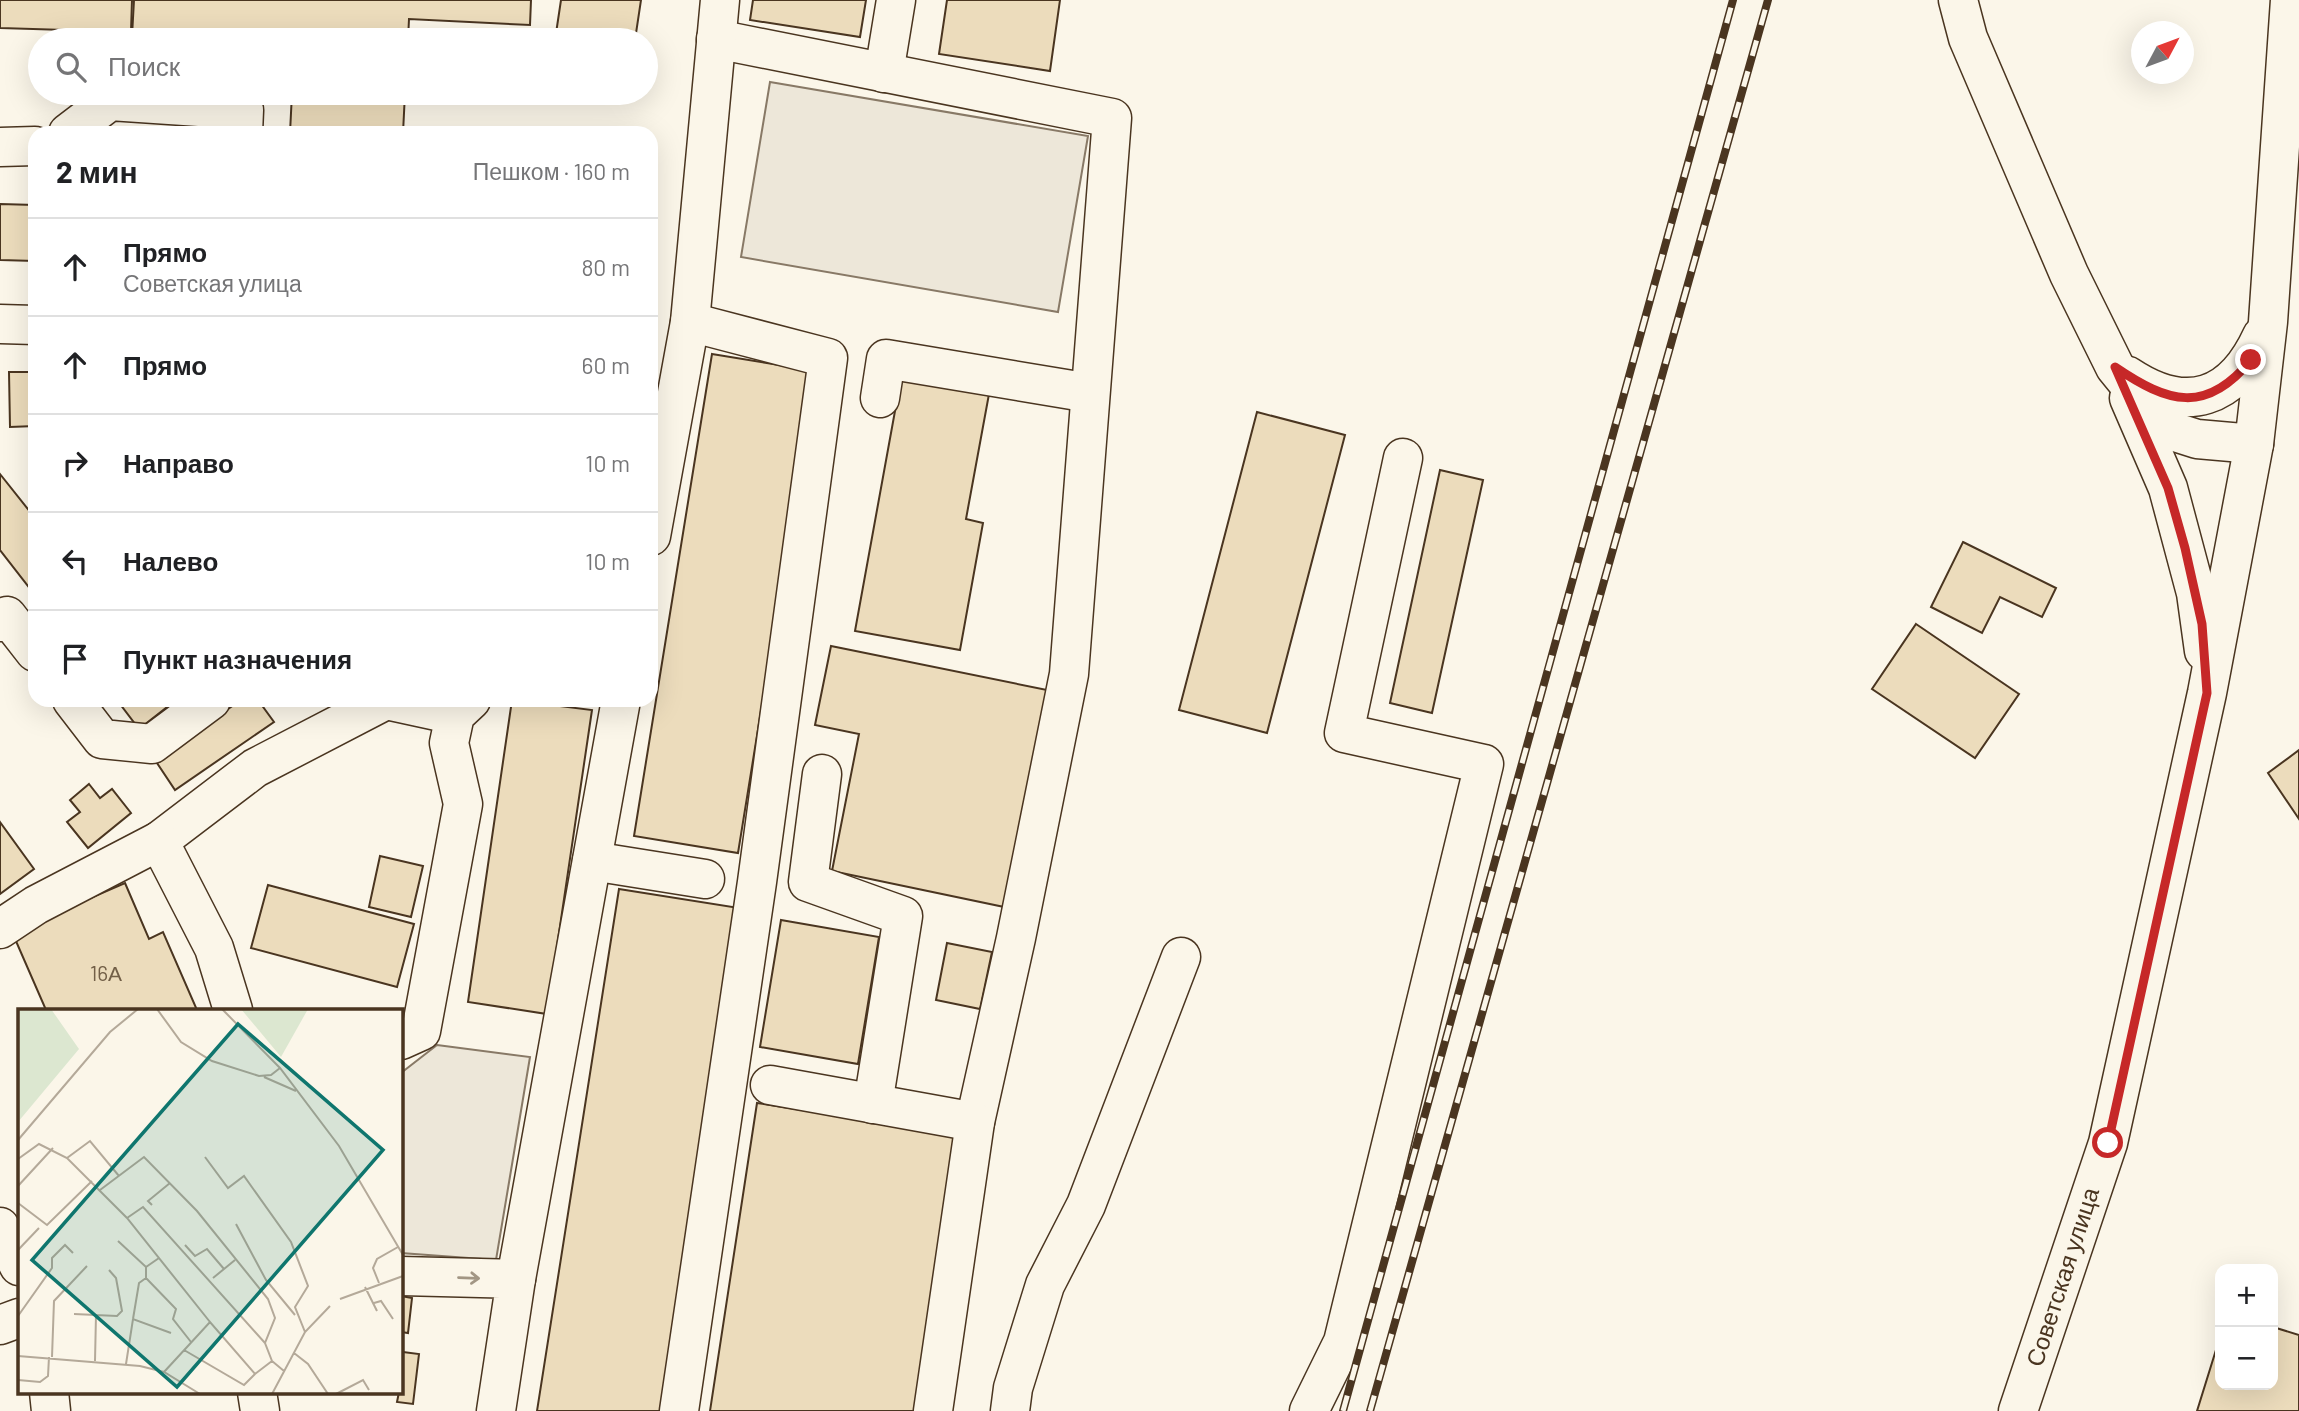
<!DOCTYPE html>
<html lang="ru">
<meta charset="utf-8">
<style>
body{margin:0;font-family:Barlow,sans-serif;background:#f2f2f2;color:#202124}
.controls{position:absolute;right:21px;bottom:21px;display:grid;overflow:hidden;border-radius:14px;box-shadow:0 7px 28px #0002}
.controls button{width:63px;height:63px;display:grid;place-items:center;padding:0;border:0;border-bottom:2px solid #e0e0e0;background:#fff;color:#202124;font:35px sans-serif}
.compass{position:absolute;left:2131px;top:21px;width:63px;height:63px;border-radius:50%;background:#fff;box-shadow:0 7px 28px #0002;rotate:49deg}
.stop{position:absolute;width:21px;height:21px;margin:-16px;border:5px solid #c62828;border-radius:50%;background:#fff}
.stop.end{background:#c62828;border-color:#fff;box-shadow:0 2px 7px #0008}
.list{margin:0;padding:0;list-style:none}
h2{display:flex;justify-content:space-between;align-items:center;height:91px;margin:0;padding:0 28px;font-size:30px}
h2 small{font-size:23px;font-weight:400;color:#757577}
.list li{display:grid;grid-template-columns:46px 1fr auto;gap:21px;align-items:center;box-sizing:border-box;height:98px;padding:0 28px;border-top:2px solid #e0e0e0}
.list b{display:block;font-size:26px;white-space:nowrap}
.list p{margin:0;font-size:23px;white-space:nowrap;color:#757577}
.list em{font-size:23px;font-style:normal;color:#757577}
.icon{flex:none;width:38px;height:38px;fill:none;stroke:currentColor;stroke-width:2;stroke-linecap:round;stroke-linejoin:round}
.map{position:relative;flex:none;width:2299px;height:1411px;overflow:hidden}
.search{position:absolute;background:#fff;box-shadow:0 7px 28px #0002;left:28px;top:28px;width:630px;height:77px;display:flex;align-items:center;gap:18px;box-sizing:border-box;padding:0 24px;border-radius:38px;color:#757577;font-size:26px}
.panel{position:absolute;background:#fff;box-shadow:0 7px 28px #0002;left:28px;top:126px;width:630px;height:581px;border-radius:21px}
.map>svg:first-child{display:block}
.parking{fill:#ede7d9;stroke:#887966;stroke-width:2}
.building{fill:#ecdcbc;stroke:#4a3520;stroke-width:2}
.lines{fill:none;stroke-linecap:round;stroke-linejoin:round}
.minor-casing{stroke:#4a3520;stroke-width:41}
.minor{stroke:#fbf6e9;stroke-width:38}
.rail-casing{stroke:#4a3520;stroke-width:8}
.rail{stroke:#fbf6e9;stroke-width:5;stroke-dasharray:16;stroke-linecap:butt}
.oneway{stroke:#a29684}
.route{stroke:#c62828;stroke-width:9}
.labels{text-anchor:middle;stroke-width:5;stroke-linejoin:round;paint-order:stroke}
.number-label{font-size:21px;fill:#725f47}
.street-label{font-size:24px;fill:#4a3520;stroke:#fbf6e9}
.inset-road{fill:none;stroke:#b4a999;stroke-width:2}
.view{fill:#0f766e;fill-opacity:0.15;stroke:#0f766e;stroke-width:3.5}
.inset-edge{fill:none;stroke:#4a3520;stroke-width:3.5}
</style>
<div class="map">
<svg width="2299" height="1411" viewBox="0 0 2299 1411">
<rect width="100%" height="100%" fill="#fbf6e9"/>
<g class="parking">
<polygon points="770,82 1088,136 1058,312 741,257"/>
<polygon points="437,1045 530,1057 496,1260 401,1253 401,1073"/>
</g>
<g class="building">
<polygon points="0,0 132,0 131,32 0,28"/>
<polygon points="134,0 531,0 530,25 409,19 408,40 208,40 132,36"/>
<polygon points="561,0 641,0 635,40 555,40"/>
<polygon points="753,0 866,0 860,37 750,20"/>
<polygon points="947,0 1060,0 1050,71 939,54"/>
<polygon points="292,93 405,93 403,133 290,133"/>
<polygon points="0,204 35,205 35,261 0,260"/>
<polygon points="712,354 816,371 738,853 634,836"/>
<polygon points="9,372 35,372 35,426 10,427"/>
<polygon points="901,378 989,394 966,519 983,523 960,650 855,631"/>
<polygon points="1257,412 1345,435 1267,733 1179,710"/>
<polygon points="1440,470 1483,480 1432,713 1390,703"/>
<polygon points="0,474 35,518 35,595 0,550"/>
<polygon points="1963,542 2056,588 2042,617 2000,597 1982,633 1931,607"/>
<polygon points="1916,624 2019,694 1975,758 1872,689"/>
<polygon points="831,646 1052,691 1009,908 832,871 859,734 815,725"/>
<polygon points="117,700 176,700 139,729"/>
<polygon points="241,700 258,700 274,722 175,790 155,760"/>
<polygon points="512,700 592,710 547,1014 468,1002"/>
<polygon points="2299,750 2299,819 2268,773"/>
<polygon points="89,784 100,798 112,789 131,813 88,848 67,822 80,812 70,800"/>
<polygon points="0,822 34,869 0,894"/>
<polygon points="380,856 423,866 411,917 369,907"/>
<polygon points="125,883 149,939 163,932 197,1010 46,1010 12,932"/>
<polygon points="268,885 414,924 397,987 251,948"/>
<polygon points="619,889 739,908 660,1411 537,1411"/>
<polygon points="781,920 879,937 858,1064 760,1047"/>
<polygon points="947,943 992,952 980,1009 936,1000"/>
<polygon points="757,1103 968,1136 925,1411 710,1411"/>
<polygon points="401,1296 412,1298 408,1333 401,1332"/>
<polygon points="2273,1327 2299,1335 2299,1411 2197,1411 2220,1337 2220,1385 2273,1385"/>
<polygon points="403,1352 419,1354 413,1404 397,1402 399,1392 401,1392"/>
</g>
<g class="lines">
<g class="minor-casing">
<g id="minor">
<polyline points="1958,0 1968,38 2069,274 2115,367 2150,410 2175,432 2197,439 2254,444"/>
<polyline points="716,39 1112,118 1069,674 1016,938 975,1122 933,1411"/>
<polyline points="884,73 896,0"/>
<polyline points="68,133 110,101 244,110 243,133"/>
<polyline points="0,147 35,146"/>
<polyline points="0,324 35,325"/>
<path d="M2128,376C2187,415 2233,399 2262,336"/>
<polyline points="880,398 886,359 1090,393"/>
<polyline points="2129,398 2168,488 2196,593 2204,651"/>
<polyline points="651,536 690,322 720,0"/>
<polyline points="0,622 7,616 35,652"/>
<polyline points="72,700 102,739 152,744 211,700"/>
<polyline points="822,774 808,882 903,916 873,1104"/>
<polyline points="159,841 255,768 386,700 455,715"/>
<polyline points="592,861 705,879"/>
<polyline points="0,929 36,905 159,841 214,948 233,1010"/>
<polyline points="401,1040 421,1031 463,804 449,743 455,715 471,700"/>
<polyline points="770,1085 975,1122"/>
<polyline points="0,1227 19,1266"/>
<polyline points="401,1276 516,1279 496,1411"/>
<polyline points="516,1279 621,700"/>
<polyline points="0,1325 19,1318"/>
<polyline points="49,1392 51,1411"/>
<polyline points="257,1392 260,1411"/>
<polyline points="679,1411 757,882 828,358 690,322"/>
<polyline points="1010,1411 1013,1388 1045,1285 1086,1205 1181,957"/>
<polyline points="1309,1411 1343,1342 1484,764 1344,733 1403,458"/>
<polyline points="2018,1411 2108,1143 2207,693 2254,444 2268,322 2290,0"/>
</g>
</g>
<use href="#minor" class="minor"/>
<g class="rail-casing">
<g id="rail">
<polyline points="1343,1411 1733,0"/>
<polyline points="1370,1411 1768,0"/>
</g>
</g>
<use href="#rail" class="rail"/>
</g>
<defs><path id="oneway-shaft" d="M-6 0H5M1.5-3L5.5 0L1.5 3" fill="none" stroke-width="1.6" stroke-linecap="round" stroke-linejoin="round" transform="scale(1.75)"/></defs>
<use class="oneway" href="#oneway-shaft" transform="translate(469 1278) rotate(2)"/>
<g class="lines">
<path class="route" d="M2108,1143L2207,693L2202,624L2185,548L2168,488L2115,367C2168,403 2206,415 2251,360"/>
</g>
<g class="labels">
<g class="number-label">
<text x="106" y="981">16А</text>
</g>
<g class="street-label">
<text transform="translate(2063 1277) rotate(-72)" y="8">Советская улица</text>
</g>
</g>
<g transform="translate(18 1009)">
<rect width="385" height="385" fill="#fbf6e9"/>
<path d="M0,0H33L61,40L0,113ZM223,0H290L263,48Z" fill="#dce7d0"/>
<path class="inset-road" d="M139,0L163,33L194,52L241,67L253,66L262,59M204,0L262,59L321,137L385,246M246,68L278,82M0,131L92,23L120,0M187,148L210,179L226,167L273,233L290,277L277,298L287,323M49,149L72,132L101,167M0,150L21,135L49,149L109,209L192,313M0,177L35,139M82,181L126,148L179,202L250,290L257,309L247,334L254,352M0,194L29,216L74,172M134,196L130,192L152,174M109,209L125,198L247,334M218,215L248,271L277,306M100,232L128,258L141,249M167,236L177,247L189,240L206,260M0,241L21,219M128,258V269L158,300L155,310L173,333M195,269L217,251M361,274L355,259L359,250L380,238M347,278L359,302M322,290L385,267M356,294L363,292L375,310M56,305L78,306M0,307L34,259V249L47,236L55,244M115,310L121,274L128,269M166,341L226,376L237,365M276,344L290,355L310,385M0,347L122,357L146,363L182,385M34,348L36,292L69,257M77,352L78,306L99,307L104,302L98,269L91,261M108,355L115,310L153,324M146,363L192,313L237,365L254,352L266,362M0,371L22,373L30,367L31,348M254,385L287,323L312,297M318,385L345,371L351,381"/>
<path class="view" d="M220,15L365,141L159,378L14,251Z"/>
<rect width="385" height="385" class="inset-edge"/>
</g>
</svg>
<div class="controls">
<button>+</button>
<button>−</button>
</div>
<svg class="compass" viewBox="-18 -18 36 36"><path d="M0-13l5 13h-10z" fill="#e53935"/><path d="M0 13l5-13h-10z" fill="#757577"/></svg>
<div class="stop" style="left:2108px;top:1143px"></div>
<div class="stop end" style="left:2251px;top:360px"></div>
<div class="search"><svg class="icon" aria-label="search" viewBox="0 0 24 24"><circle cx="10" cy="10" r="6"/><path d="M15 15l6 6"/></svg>Поиск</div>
<section class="panel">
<h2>2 мин<small>Пешком · 160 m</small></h2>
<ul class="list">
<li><svg class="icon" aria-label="ahead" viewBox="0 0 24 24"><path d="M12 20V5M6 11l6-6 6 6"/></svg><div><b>Прямо</b><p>Советская улица</p></div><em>80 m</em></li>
<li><svg class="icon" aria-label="ahead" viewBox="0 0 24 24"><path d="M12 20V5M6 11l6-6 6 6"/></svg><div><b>Прямо</b></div><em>60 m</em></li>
<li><svg class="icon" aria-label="right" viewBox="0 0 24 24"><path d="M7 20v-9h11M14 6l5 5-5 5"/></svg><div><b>Направо</b></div><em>10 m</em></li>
<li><svg class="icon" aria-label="left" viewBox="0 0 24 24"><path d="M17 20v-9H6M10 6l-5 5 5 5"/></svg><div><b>Налево</b></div><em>10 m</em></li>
<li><svg class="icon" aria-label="arrive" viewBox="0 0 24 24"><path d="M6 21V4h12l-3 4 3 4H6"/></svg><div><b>Пункт назначения</b></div></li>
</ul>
</section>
</div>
